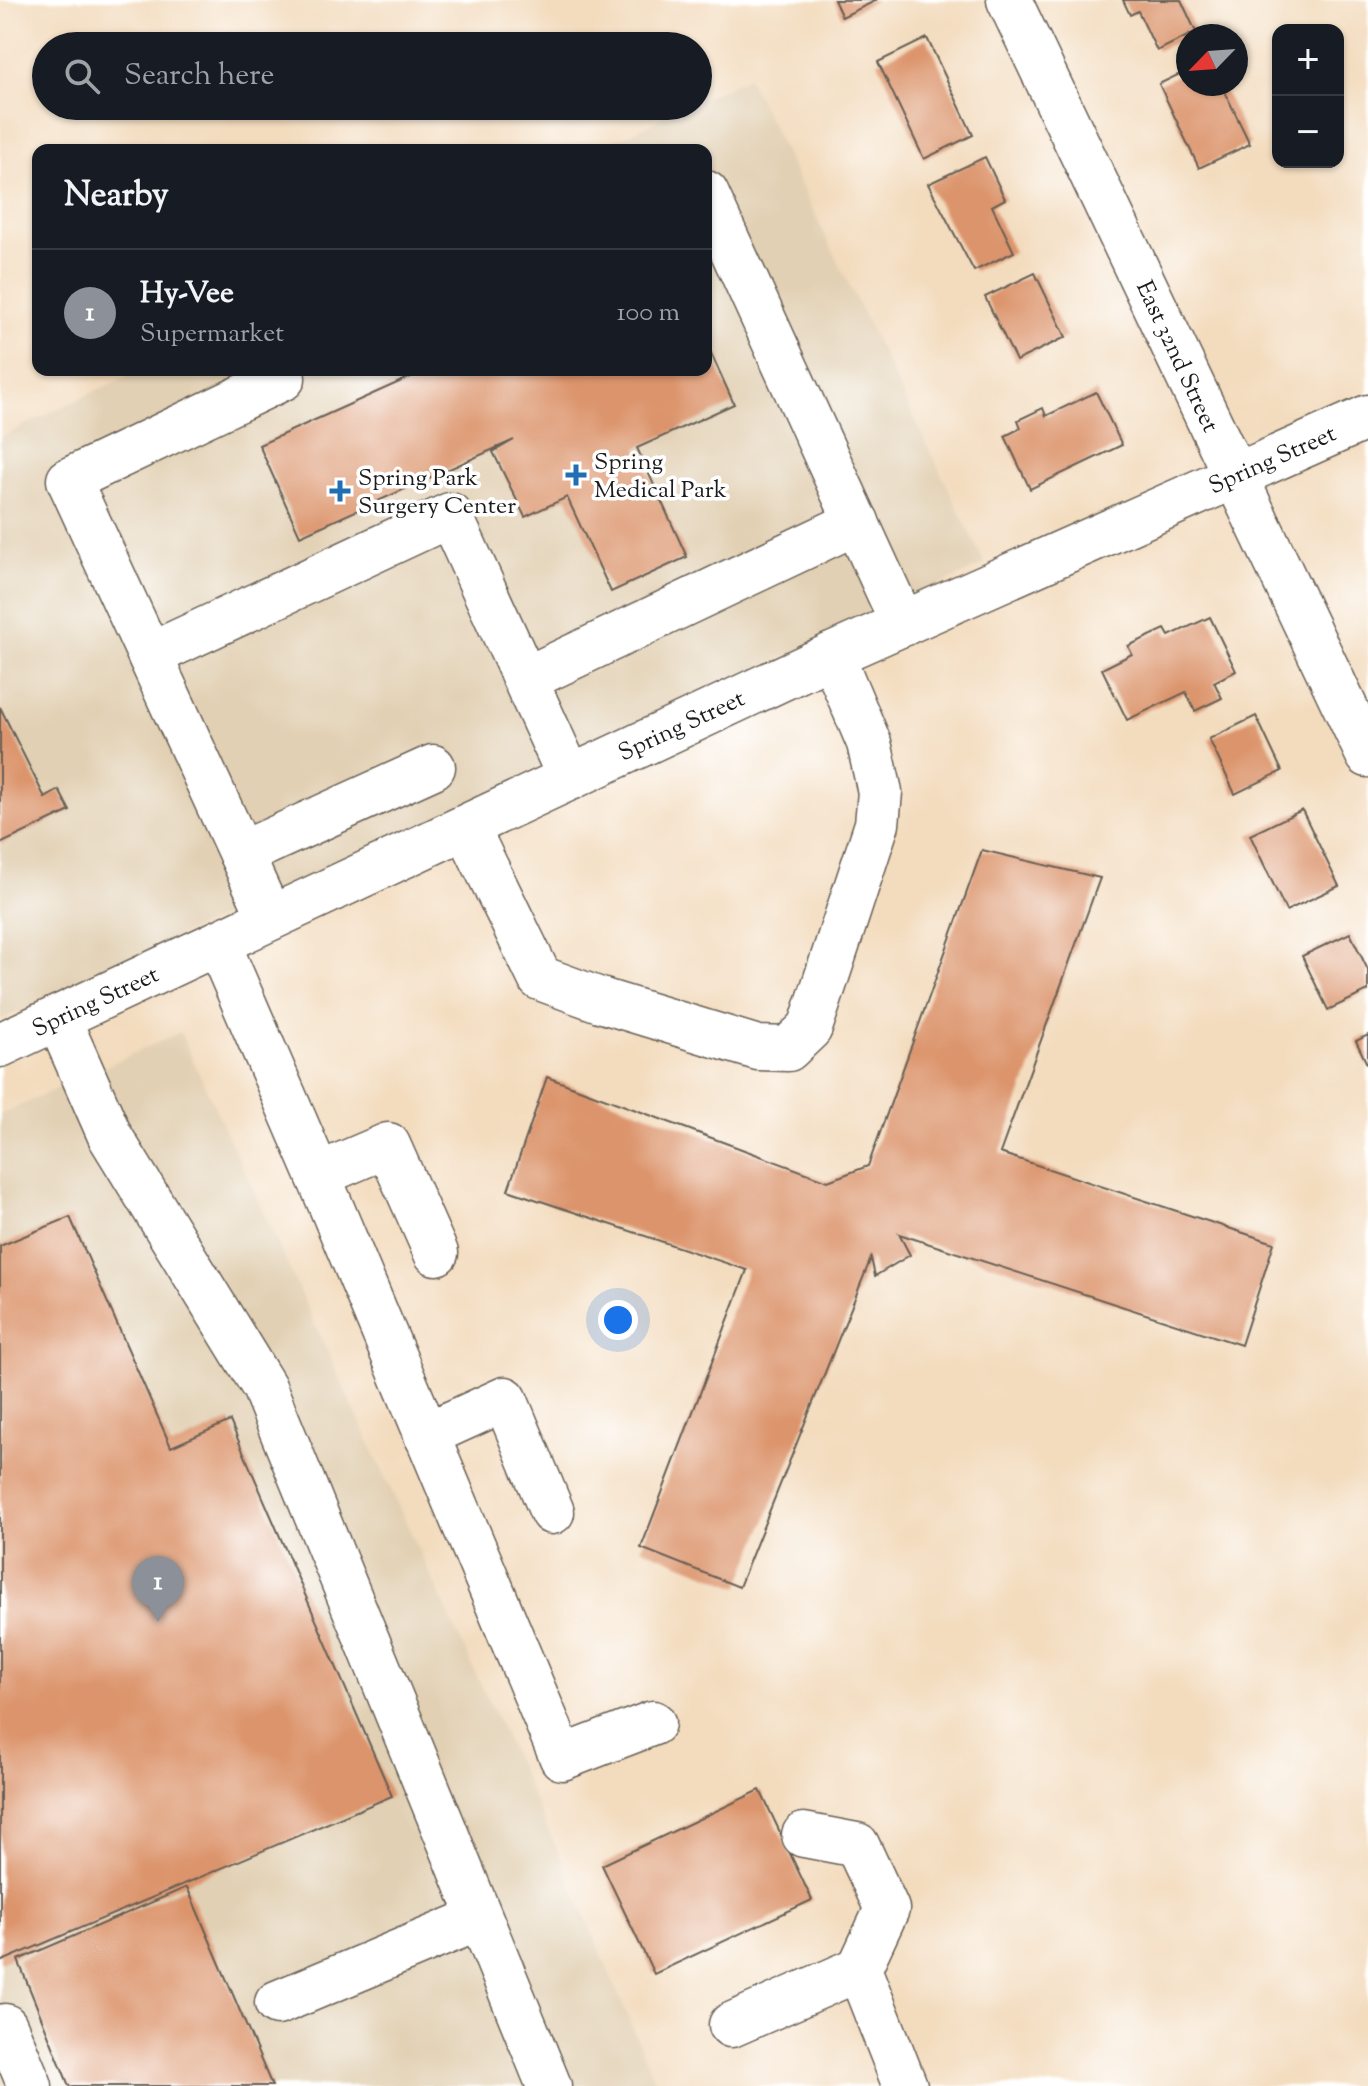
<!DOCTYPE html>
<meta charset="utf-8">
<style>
body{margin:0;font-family:"Sorts Mill Goudy",serif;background:#242831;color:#f1f3f6}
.controls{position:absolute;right:24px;top:24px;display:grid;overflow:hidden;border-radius:16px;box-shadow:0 2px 6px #0004}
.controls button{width:72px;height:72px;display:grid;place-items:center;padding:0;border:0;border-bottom:2px solid #363941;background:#171b24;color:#f1f3f6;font:40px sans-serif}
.compass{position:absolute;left:1176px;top:24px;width:72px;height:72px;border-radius:50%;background:#171b24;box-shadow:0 2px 6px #0004;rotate:245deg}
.you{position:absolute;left:618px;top:1320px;width:28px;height:28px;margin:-20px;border:6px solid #fff;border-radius:50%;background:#1a73e8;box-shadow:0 0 0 12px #1a73e833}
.badge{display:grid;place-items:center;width:52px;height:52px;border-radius:50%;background:#8c9099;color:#fff;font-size:26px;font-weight:700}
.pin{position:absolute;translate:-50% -66px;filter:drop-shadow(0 2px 4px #0008)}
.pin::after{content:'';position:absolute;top:42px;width:28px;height:24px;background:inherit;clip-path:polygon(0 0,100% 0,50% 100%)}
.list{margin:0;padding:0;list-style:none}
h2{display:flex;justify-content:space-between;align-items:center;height:104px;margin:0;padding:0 32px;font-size:34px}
h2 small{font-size:26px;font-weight:400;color:#9ea1a6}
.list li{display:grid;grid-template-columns:52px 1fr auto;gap:24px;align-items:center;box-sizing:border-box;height:128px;padding:0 32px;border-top:2px solid #363941}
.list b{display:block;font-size:30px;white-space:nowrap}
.list p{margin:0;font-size:26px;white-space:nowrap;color:#9ea1a6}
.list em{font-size:26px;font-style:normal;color:#9ea1a6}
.icon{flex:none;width:44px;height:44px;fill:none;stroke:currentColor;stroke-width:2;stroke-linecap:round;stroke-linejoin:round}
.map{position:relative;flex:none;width:1368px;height:2086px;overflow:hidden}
.search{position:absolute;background:#171b24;box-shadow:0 2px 6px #0004;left:32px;top:32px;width:680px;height:88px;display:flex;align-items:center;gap:20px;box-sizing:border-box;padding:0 28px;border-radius:44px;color:#9ea1a6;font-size:30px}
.panel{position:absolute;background:#171b24;box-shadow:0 2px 6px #0004;left:32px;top:144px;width:680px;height:232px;border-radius:16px}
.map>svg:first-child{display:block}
.built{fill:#e2d0b4}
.building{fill:#dc946c}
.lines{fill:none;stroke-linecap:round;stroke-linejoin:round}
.minor-casing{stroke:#675f54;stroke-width:47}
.minor{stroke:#fff;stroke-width:44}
.poi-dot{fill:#1f6fb2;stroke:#fff;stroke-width:3}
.labels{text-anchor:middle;stroke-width:7;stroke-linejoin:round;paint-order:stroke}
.street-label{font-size:24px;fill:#1c1c1c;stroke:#fff}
.poi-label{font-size:24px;fill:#1c1c1c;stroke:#fff;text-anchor:start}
</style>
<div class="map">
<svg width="1368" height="2086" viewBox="0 0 1368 2086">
<rect width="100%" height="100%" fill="#fff"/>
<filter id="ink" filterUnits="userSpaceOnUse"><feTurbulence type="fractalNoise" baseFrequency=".0125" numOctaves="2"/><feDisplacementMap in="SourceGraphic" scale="16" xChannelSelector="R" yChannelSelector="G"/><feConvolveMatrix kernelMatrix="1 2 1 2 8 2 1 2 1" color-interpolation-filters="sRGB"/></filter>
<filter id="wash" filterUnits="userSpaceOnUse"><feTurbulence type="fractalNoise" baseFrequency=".006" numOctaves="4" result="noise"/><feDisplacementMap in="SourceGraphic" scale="32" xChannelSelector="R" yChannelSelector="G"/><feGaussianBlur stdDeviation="1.8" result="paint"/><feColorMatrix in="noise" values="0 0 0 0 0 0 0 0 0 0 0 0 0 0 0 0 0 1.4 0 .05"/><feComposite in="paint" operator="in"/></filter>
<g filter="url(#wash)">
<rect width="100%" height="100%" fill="#f3dbbd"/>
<g class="built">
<polygon points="748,77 985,564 0,1020 0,437 139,370 706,370 706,150 596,150 687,106 698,106 698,101"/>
<polygon points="180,1032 555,1845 657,2086 0,2086 0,1115"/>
</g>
<g id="blocks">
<g class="building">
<polygon points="834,0 877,0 842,17"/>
<polygon points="1123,0 1181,0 1196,32 1157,51 1138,11 1130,15"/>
<polygon points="927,38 973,135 924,159 878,62"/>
<polygon points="1188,70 1188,84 1221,84 1250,144 1199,168 1159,84"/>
<polygon points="985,157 1005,199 992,206 1014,252 974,271 928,184"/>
<polygon points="1035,273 1066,337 1016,361 985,297"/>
<polygon points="706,342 734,404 637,448 687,557 611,592 567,497 525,517 493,452 514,440 300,536 259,445 426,370 706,370"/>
<polygon points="1096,392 1122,445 1030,489 1005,436 1021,428 1018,420 1043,408 1046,416"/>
<polygon points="1210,617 1236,671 1214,682 1222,698 1195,711 1186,692 1127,720 1102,669 1132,654 1128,646 1165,629 1169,636"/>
<polygon points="0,707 45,798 59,790 70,811 0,844"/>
<polygon points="1256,716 1282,771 1235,794 1209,739"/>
<polygon points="1302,810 1339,886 1286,911 1250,835"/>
<polygon points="982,850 1100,878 1000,1153 1274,1243 1241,1345 899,1234 910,1255 875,1276 871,1258 739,1587 641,1548 747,1270 508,1190 547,1077 828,1181 868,1166"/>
<polygon points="1350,933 1368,970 1368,991 1328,1010 1302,956"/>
<polygon points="1368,1035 1368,1066 1356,1041"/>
<polygon points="70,1217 171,1447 230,1421 392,1796 0,1962 0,1246"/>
<polygon points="760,1790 812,1900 654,1974 602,1865"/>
<polygon points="187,1887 272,2086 69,2086 18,1960"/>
</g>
</g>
</g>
<g filter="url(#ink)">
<use href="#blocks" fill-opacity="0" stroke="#675f54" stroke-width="2"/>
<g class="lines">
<g class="minor-casing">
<g id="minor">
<polyline points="1009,0 1368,755"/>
<polyline points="706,193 903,624"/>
<polyline points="150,655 450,515 570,778"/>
<polyline points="526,679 857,522"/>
<polyline points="467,828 540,978 600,1000 758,1048 788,1049 810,1028 877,824 880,792 869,743 832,655"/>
<polyline points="241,854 69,480 283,378"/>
<polyline points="270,918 241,854 433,767"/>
<polyline points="218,943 318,1175 562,1758 653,1723"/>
<polyline points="58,1018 110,1136 264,1387 549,2086"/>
<polyline points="0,1045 832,655 1368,417"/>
<polyline points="318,1175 388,1145 436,1253"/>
<polyline points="426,1435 505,1399 552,1512"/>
<polyline points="804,1835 857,1845 887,1909 859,1969"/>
<polyline points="277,2003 480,1918"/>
<polyline points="731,2025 859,1969 905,2086"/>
<polyline points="5,2026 30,2086"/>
</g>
</g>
<use href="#minor" class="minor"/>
</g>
</g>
<g class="poi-dot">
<path d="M572 463h8v8h8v8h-8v8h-8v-8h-8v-8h8z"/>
<path d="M336 479h8v8h8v8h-8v8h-8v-8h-8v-8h8z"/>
</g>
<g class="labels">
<g class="street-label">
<text transform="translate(1178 356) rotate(65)" y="8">East 32nd Street</text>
<text transform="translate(1272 459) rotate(-24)" y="8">Spring Street</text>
<text transform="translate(681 725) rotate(-25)" y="8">Spring Street</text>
<text transform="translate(95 1001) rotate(-25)" y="8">Spring Street</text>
</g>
<g class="poi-label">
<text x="594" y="469">Spring<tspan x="594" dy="28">Medical Park</tspan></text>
<text x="358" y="485">Spring Park<tspan x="358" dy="28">Surgery Center</tspan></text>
</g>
</g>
</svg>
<div class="controls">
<button>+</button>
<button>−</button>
</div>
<svg class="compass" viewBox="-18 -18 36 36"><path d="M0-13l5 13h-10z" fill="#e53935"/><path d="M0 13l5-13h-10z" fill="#9ea1a6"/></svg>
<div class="you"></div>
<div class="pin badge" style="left:158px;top:1622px">1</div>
<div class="search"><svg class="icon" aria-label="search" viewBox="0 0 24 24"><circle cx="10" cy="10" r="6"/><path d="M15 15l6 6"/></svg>Search here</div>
<section class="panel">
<h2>Nearby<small></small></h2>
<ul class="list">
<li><span class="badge">1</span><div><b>Hy-Vee</b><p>Supermarket</p></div><em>100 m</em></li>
</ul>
</section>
</div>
